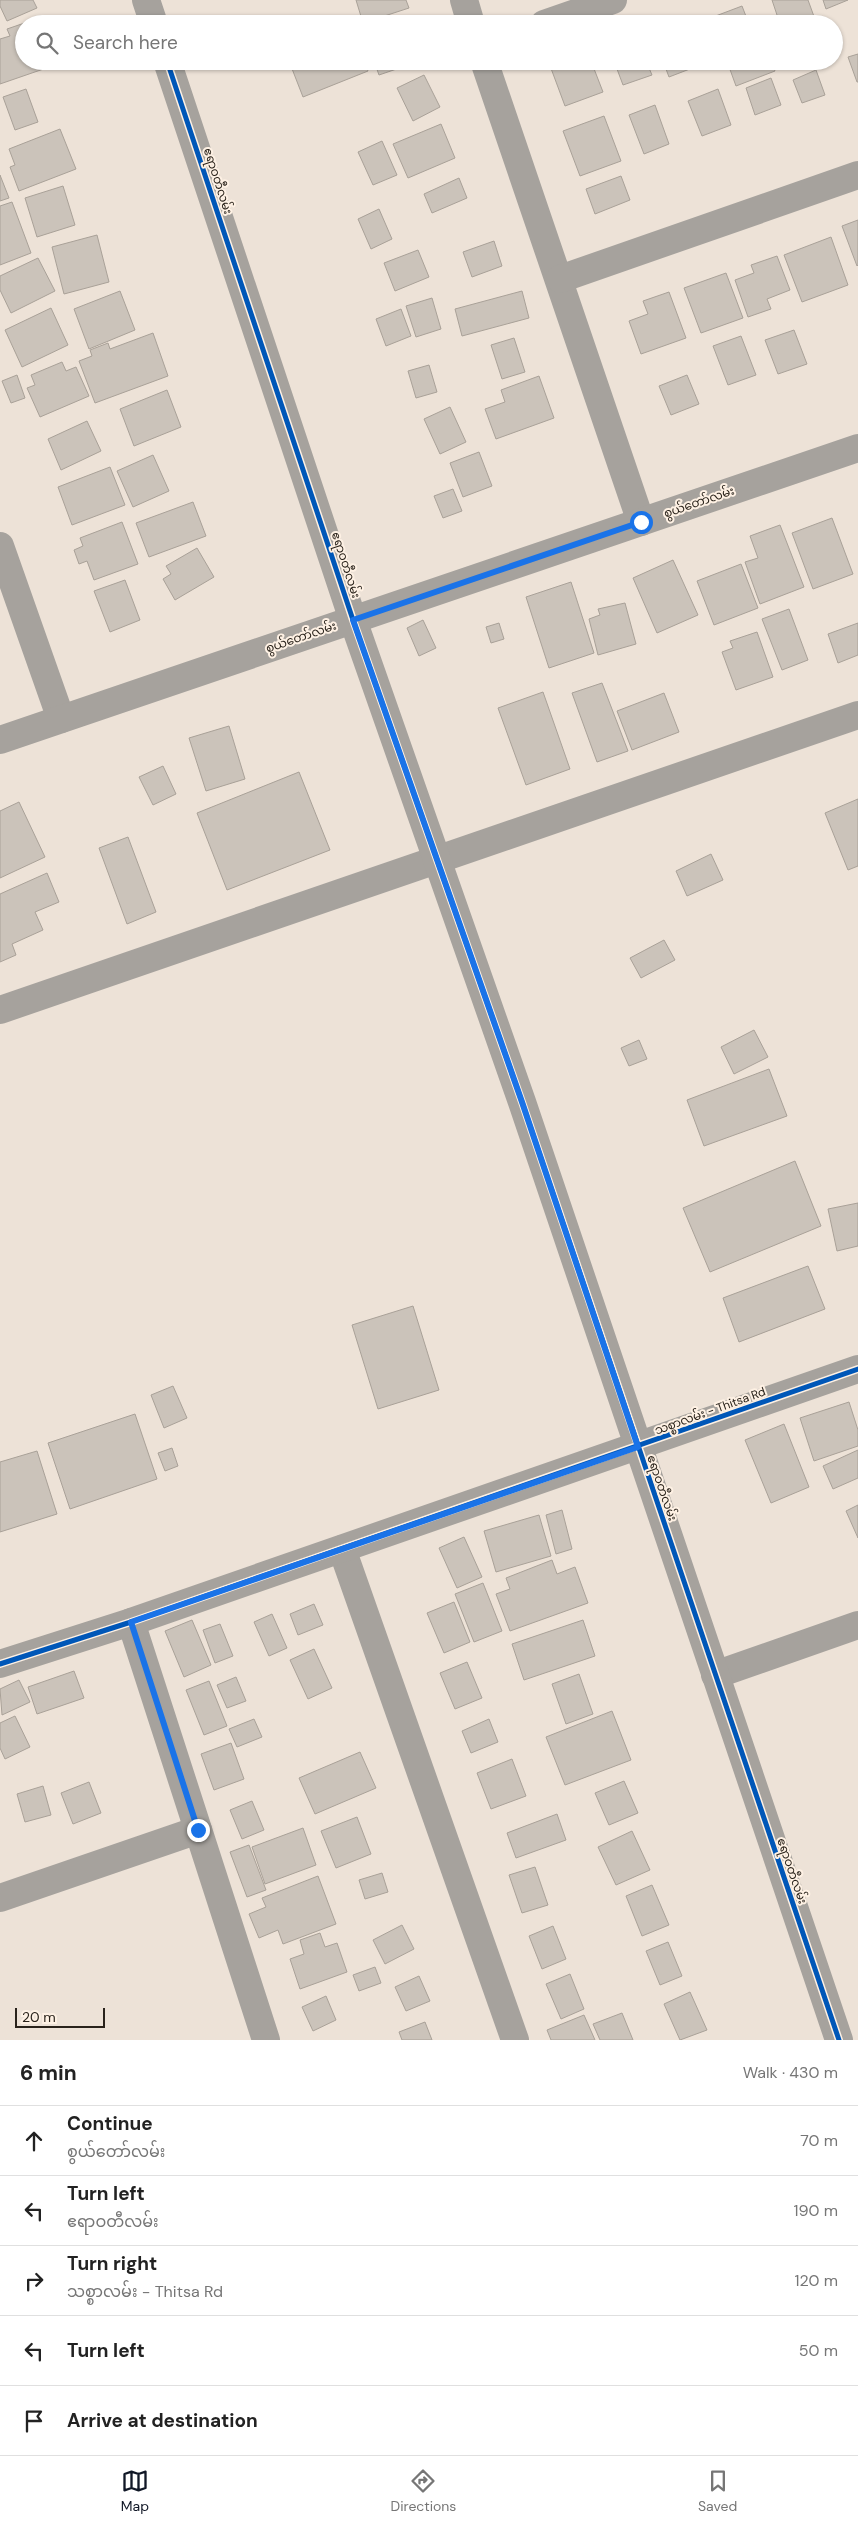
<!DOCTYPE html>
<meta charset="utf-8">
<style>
body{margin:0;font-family:"DM Sans","Noto Sans Myanmar",sans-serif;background:#f6f6f6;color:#222}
.scale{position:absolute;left:15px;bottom:12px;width:90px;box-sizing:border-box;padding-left:5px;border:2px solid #2a231b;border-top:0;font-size:14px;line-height:18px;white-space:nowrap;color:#2a231b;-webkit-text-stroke:4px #fef1e4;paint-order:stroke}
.stop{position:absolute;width:15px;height:15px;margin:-11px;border:4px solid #1a73e8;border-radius:50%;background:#fff}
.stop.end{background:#1a73e8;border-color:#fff;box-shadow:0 1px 5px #0008}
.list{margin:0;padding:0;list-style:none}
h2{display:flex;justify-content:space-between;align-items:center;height:65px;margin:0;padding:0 20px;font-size:21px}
h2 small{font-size:16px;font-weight:400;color:#767676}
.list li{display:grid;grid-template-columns:32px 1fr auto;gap:15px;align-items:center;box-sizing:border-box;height:70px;padding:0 20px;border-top:1px solid #e0e0e0}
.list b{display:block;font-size:19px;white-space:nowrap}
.list p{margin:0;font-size:16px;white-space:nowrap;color:#767676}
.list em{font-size:16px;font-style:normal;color:#767676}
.icon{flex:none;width:28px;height:28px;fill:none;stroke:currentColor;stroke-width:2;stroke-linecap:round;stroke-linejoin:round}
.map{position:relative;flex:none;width:858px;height:2040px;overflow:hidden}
.search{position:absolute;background:#fff;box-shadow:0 1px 4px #0004;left:15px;right:15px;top:15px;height:55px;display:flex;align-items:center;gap:12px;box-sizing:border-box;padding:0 18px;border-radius:28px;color:#767676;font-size:19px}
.sheet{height:415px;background:#fff}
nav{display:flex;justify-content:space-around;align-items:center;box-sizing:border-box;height:70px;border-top:1px solid #e0e0e0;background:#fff;font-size:14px;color:#767676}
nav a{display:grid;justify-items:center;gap:2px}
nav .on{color:#111827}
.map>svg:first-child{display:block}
.building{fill:#cbc3ba;stroke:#a9a198}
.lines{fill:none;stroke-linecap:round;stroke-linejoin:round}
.minor{stroke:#a6a29d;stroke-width:28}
.tertiary{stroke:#a6a29d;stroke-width:28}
.cycleway-casing{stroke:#fef1e4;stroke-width:8}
.cycleway{stroke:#0057b8;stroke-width:5}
.route{stroke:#1a73e8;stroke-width:6}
.labels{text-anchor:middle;stroke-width:4;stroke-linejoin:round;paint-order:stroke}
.street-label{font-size:12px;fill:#2a231b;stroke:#fef1e4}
</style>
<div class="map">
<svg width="858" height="2040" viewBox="0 0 858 2040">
<rect width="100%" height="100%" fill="#ede2d7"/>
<g class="building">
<polygon points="0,0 33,0 37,8 7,21 0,6"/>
<polygon points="356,0 406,0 409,8 363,23"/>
<polygon points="772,0 808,0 816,22 780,24"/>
<polygon points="823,0 848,0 826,9"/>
<polygon points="742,6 749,24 715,24 713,17"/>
<polygon points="42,17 44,24 24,24 24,61 57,61 58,64 0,84 0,39 10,36 7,29"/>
<polygon points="858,54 858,82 857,82 848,57"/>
<polygon points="289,61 364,61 368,71 303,97"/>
<polygon points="374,61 413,61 414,63 379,75"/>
<polygon points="552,61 591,61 603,92 565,106 549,63"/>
<polygon points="614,61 646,61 652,75 623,85"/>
<polygon points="663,61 693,61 695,67 669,77"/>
<polygon points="734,61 771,61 775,71 736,86 728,64"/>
<polygon points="816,70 825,95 802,103 793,80"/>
<polygon points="424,75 440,107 413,121 397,88"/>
<polygon points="771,78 781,105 755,115 746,88"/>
<polygon points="26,89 38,122 15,130 3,97"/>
<polygon points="718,89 731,125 702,136 688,101"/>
<polygon points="655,105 669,144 644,154 629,115"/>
<polygon points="604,116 621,161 580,176 563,131"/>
<polygon points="441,124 455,158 408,178 393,144"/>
<polygon points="60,129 76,169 19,191 10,167 15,165 9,149"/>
<polygon points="382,141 397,175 373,185 358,152"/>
<polygon points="0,175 9,198 0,201"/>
<polygon points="621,176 630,200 595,214 586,189"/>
<polygon points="459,178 467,198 432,213 424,194"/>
<polygon points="63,186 75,225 37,237 25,198"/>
<polygon points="12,202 31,253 0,265 0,206"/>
<polygon points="379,209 392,239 371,249 358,219"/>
<polygon points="858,220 858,265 857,266 842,226"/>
<polygon points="97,235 109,282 64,294 52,247"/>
<polygon points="831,237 848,285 802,302 784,255"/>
<polygon points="494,241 502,266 472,277 463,252"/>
<polygon points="418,250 429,277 395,291 384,263"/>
<polygon points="777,256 790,290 767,299 771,309 748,317 735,280 754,273 751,265"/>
<polygon points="38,258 55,291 11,313 0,290 0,276"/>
<polygon points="726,273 743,318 701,333 684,288"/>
<polygon points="120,291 135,330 89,349 74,309"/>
<polygon points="522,291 529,318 462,336 455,309"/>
<polygon points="669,292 686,338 641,354 629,321 648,314 643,301"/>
<polygon points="432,298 441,329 416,337 406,306"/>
<polygon points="51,308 68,345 22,367 5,330"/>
<polygon points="401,309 411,336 386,346 376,319"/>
<polygon points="794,330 807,364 778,374 765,340"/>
<polygon points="153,333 168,376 95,403 79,361 92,356 90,350 108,343 110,349"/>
<polygon points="741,336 756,375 728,385 713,346"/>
<polygon points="514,338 525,372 502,379 491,345"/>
<polygon points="62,362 66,371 76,367 89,396 40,417 27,388 35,385 31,375"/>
<polygon points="429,365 437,392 416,398 408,371"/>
<polygon points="17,375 25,398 11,403 2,381"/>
<polygon points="687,375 699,404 671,415 659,386"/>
<polygon points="539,376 554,418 496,439 485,409 505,402 501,390"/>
<polygon points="167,390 181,427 134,446 120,409"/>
<polygon points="450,407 466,442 440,454 424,419"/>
<polygon points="87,421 101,451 61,470 48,439"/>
<polygon points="479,452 492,486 463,497 450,463"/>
<polygon points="153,455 169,491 133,507 117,471"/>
<polygon points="110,467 125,505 72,525 58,487"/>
<polygon points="453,489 462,511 443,518 434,496"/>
<polygon points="193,502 206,536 149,557 136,523"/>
<polygon points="832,518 853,574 813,589 792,533"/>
<polygon points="122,522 138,564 94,580 87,561 79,564 74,550 83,546 80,538"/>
<polygon points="780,525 804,587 760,604 745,562 758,558 750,536"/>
<polygon points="197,548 214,577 175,600 163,579 171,574 166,566"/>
<polygon points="673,560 698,615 657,633 633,578"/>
<polygon points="741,564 758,608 714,625 697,581"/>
<polygon points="125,580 140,620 110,632 94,591"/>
<polygon points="571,582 594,653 549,668 526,597"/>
<polygon points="625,603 636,644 598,655 589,619 600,615 598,609"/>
<polygon points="789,609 808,660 782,670 762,619"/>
<polygon points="423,620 436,648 419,656 407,628"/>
<polygon points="499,623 504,639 491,643 486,627"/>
<polygon points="858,623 858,655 838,663 828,634"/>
<polygon points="757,632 773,677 736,690 722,652 733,648 730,641"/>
<polygon points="602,683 628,751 597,762 572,693"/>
<polygon points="543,692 570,769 526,785 498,708"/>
<polygon points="664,693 679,732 632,750 617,711"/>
<polygon points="229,726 245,779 206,791 189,738"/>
<polygon points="163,766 176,794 153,805 139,777"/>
<polygon points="299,772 330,850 227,890 197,813"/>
<polygon points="858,799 858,866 848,870 825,813"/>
<polygon points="19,802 45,857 0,878 0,811"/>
<polygon points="128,837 156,912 127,924 99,848"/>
<polygon points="711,854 723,880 687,896 676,871"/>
<polygon points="47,873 59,902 35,912 43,930 12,944 16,955 0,962 0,894"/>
<polygon points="664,940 675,960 641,978 630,958"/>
<polygon points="754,1030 768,1057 734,1074 721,1047"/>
<polygon points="639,1040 647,1059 629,1066 621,1048"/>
<polygon points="769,1069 787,1116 704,1146 687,1100"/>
<polygon points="795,1161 821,1226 710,1272 683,1208"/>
<polygon points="858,1203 858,1246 837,1251 828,1209"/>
<polygon points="808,1266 825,1309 739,1342 723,1298"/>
<polygon points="413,1306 439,1390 378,1409 352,1325"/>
<polygon points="173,1386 187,1418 164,1428 151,1395"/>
<polygon points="849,1402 858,1430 858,1446 814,1461 800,1418"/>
<polygon points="135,1414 157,1479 70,1509 48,1443"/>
<polygon points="784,1424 809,1487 771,1503 745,1440"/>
<polygon points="172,1448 178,1466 165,1471 158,1453"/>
<polygon points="858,1450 858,1478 833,1489 823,1466"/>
<polygon points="37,1451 57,1514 0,1532 0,1462"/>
<polygon points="858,1505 858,1538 846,1511"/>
<polygon points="562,1510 572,1549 556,1554 546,1515"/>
<polygon points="539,1515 551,1556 496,1572 484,1531"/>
<polygon points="464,1537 482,1577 457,1588 439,1548"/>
<polygon points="552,1560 557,1574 575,1567 588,1603 510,1631 496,1594 510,1589 506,1578"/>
<polygon points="483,1583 502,1631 474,1642 455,1594"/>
<polygon points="454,1602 470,1642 444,1653 427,1613"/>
<polygon points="314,1604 323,1625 298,1635 290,1614"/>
<polygon points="272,1614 287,1648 269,1656 254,1622"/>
<polygon points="192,1620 211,1665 184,1677 165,1631"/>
<polygon points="583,1620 595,1656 524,1680 512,1644"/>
<polygon points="220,1624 233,1656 215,1663 203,1630"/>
<polygon points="314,1649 332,1688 308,1699 290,1660"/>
<polygon points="467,1662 482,1698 455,1709 440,1673"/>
<polygon points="74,1671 84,1698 37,1714 28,1687"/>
<polygon points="579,1674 593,1714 566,1724 552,1684"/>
<polygon points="236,1677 246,1701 227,1708 217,1685"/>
<polygon points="19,1680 30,1702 2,1715 0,1689"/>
<polygon points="209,1681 227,1726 204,1735 186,1690"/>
<polygon points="612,1711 631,1760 565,1785 546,1737"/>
<polygon points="15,1716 30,1747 5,1759 0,1748 0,1723"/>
<polygon points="254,1719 262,1737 237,1747 229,1729"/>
<polygon points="489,1719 498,1742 471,1753 462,1731"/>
<polygon points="231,1743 244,1779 214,1790 201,1754"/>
<polygon points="360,1752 376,1788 315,1814 299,1778"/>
<polygon points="512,1759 526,1796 491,1809 477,1773"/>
<polygon points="624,1781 638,1813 609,1825 595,1793"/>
<polygon points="89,1782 101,1813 73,1824 61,1793"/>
<polygon points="43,1786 51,1815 25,1822 17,1794"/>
<polygon points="252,1801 264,1830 242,1839 230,1810"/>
<polygon points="557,1814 566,1840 516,1858 507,1833"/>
<polygon points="357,1817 371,1854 336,1868 321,1831"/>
<polygon points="303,1828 316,1865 265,1884 252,1847"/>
<polygon points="632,1831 650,1870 616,1885 598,1847"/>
<polygon points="249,1845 266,1890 247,1897 230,1852"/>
<polygon points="535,1867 548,1905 522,1913 509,1875"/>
<polygon points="382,1873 388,1892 365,1899 359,1880"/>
<polygon points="318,1876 336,1924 283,1944 278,1930 259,1938 249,1914 266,1907 262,1898"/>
<polygon points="652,1885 669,1925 642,1936 626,1896"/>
<polygon points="402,1925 414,1949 385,1964 373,1940"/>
<polygon points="553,1926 566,1959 542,1969 529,1936"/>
<polygon points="320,1933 325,1947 337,1943 347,1972 300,1989 290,1959 304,1954 300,1940"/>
<polygon points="668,1942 682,1976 660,1985 646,1951"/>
<polygon points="375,1967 381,1983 359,1991 353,1975"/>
<polygon points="570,1974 584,2009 561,2019 546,1984"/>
<polygon points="419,1976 430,2001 406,2011 395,1987"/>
<polygon points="690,1992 707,2030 680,2040 664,2004"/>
<polygon points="326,1996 336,2020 313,2031 302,2007"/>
<polygon points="622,2013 633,2040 600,2040 593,2024"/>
<polygon points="584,2015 595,2040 551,2040 547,2030"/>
<polygon points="425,2022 432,2040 402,2040 399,2032"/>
</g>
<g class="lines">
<g class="minor">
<polyline points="464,0 471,24"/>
<polyline points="544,24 613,0"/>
<polyline points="484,61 641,522"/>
<polyline points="560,279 858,175"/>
<polyline points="0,546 61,719"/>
<polyline points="0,1010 858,715"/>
<polyline points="342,1549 515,2040"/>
<polyline points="131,1622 266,2040"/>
<polyline points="0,1664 131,1622 858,1369"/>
<polyline points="715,1675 858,1625"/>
<polyline points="0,1898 198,1830"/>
</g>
<g class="tertiary">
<polyline points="146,0 154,24"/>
<polyline points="167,61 353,620 522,1102 839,2040"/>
<polyline points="0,740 858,448"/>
</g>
<g class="cycleway-casing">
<g id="cycleway">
<polyline points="167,61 353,620 522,1102 839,2040"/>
<polyline points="0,1664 131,1622 858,1369"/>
</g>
</g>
<use href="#cycleway" class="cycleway"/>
</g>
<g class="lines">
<polyline class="route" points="198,1830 131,1622 638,1447 522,1102 353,620 641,522"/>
</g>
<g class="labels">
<g class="street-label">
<text transform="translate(218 181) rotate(72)" y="4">ဧရာဝတီလမ်း</text>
<text transform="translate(699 502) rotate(-19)" y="4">စွယ်တော်လမ်း</text>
<text transform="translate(346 565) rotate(72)" y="4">ဧရာဝတီလမ်း</text>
<text transform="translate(301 637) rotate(-19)" y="4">စွယ်တော်လမ်း</text>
<text transform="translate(710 1411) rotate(-20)" y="4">သစ္စာလမ်း - Thitsa Rd</text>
<text transform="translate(662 1488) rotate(71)" y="4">ဧရာဝတီလမ်း</text>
<text transform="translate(792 1871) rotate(71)" y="4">ဧရာဝတီလမ်း</text>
</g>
</g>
</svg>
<div class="scale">20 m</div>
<div class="stop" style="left:641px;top:522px"></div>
<div class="stop end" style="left:198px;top:1830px"></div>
<div class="search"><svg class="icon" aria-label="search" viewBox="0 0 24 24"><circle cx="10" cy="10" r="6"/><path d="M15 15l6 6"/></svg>Search here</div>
</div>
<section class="sheet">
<h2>6 min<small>Walk · 430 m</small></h2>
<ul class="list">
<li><svg class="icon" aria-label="ahead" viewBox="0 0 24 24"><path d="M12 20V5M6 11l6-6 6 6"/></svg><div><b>Continue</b><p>စွယ်တော်လမ်း</p></div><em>70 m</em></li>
<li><svg class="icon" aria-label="left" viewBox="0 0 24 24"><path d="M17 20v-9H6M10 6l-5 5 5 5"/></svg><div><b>Turn left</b><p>ဧရာဝတီလမ်း</p></div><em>190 m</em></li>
<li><svg class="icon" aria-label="right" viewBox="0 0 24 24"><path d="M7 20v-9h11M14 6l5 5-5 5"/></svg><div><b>Turn right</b><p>သစ္စာလမ်း - Thitsa Rd</p></div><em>120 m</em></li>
<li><svg class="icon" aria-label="left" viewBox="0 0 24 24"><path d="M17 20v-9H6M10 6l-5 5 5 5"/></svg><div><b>Turn left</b></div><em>50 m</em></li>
<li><svg class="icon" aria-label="arrive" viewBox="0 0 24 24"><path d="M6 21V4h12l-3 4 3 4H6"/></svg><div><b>Arrive at destination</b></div></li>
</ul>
</section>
<nav>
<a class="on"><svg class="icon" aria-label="map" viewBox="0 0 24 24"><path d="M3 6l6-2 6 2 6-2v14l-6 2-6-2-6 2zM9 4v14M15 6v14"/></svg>Map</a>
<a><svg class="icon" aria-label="directions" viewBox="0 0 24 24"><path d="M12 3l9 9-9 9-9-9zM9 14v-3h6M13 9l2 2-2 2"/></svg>Directions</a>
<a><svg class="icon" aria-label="saved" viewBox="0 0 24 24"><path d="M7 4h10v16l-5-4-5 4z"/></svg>Saved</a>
</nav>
